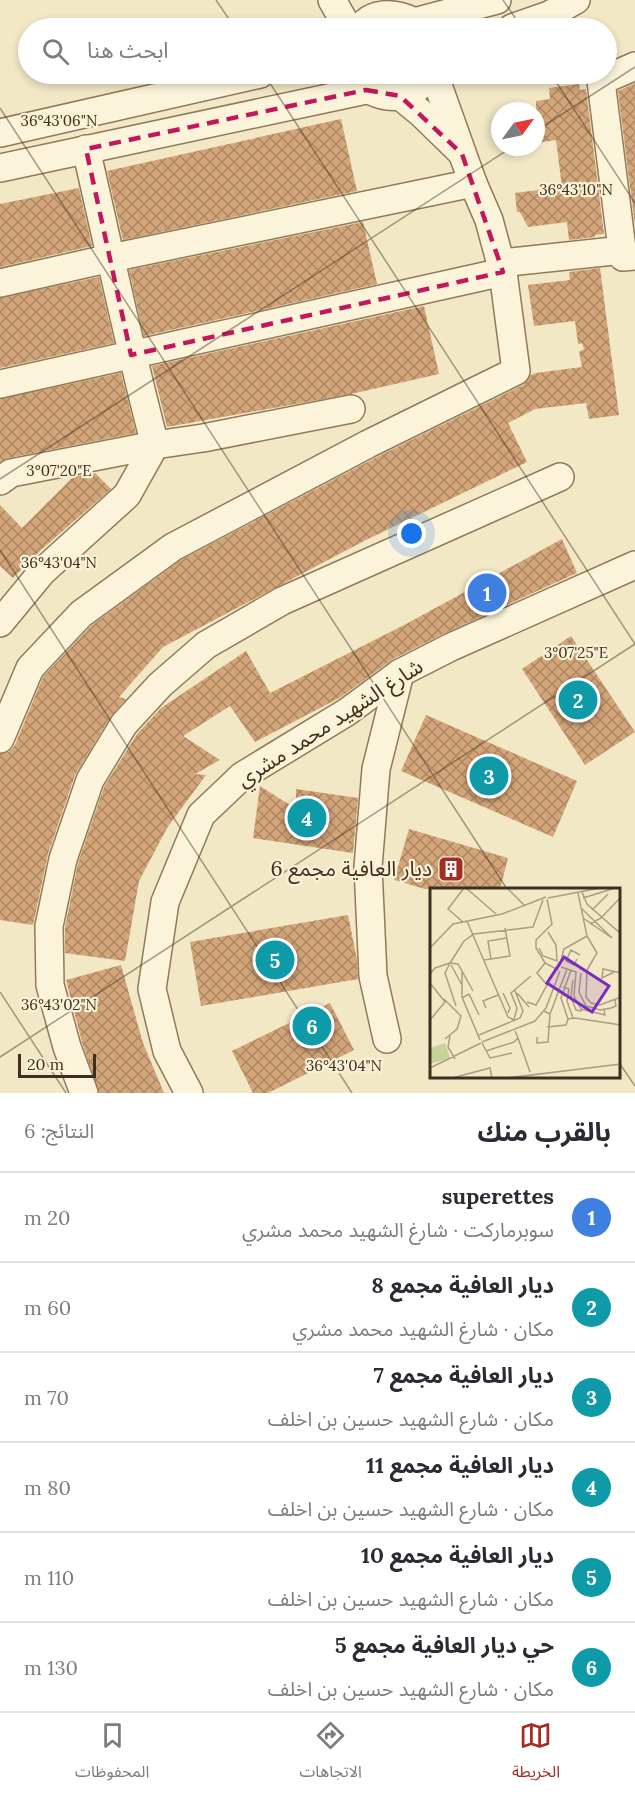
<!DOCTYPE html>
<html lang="ar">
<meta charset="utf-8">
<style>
body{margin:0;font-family:Lora,"Noto Sans Arabic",serif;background:#f7f7f7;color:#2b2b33;direction:rtl}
.compass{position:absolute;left:491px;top:102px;width:54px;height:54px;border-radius:50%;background:#fff;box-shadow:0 3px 9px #0003;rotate:57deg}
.scale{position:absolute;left:18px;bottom:15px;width:78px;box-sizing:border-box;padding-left:6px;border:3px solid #3e301e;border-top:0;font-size:16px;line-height:21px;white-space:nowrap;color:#3e301e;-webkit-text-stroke:4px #f9f1d6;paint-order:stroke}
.you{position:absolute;left:412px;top:534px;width:21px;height:21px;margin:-15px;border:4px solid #fff;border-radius:50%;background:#1a73e8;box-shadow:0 0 0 9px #1a73e833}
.badge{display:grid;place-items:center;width:39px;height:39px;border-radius:50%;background:#a42c24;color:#fff;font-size:20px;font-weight:700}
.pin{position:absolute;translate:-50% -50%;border:3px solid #fff;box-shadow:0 2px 6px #0006}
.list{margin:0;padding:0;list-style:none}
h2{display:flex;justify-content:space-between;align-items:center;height:78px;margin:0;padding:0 24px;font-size:26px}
h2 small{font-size:20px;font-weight:400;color:#7c7c81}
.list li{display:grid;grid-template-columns:39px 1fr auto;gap:18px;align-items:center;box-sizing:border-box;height:90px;padding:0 24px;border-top:2px solid #e1e1e2}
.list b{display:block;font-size:22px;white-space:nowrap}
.list p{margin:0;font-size:20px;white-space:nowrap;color:#7c7c81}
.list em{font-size:20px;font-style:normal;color:#7c7c81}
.icon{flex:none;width:33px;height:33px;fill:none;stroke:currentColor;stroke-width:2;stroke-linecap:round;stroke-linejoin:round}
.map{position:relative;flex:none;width:635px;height:1093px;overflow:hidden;direction:ltr}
.search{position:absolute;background:#fff;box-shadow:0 3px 9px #0003;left:18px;right:18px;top:18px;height:66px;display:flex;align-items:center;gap:15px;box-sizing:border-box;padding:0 21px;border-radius:33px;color:#7c7c81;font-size:22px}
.sheet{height:618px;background:#fff}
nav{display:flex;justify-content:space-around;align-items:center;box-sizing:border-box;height:84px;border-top:2px solid #e1e1e2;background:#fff;font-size:16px;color:#7c7c81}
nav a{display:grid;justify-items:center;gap:3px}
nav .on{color:#a42c24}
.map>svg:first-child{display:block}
.building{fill:url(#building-cross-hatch)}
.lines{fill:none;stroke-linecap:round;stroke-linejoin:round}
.minor-casing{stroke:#8f7a59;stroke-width:30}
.minor{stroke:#fcf4da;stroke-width:27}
.marked{fill:none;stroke:#c2185b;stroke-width:4.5;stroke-dasharray:12 8;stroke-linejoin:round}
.ticks{fill:none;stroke:#3e301e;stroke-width:1.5;stroke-opacity:0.45}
.labels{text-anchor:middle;stroke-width:4.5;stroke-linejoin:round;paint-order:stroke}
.street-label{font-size:21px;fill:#3e301e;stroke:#f9f1d6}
.poi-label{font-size:21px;fill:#3e301e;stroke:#f9f1d6;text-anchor:end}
.inset-road{fill:none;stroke:#aa9e83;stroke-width:1.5}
.view{fill:#7b2cbf;fill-opacity:0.15;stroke:#7b2cbf;stroke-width:3}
.inset-edge{fill:none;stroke:#3e301e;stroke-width:3}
.ticks-label{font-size:15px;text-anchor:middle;fill:#3e301e;stroke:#f9f1d6;stroke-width:4.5;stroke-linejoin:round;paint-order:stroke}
</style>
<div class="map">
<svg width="635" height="1093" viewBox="0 0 635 1093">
<defs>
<pattern id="building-cross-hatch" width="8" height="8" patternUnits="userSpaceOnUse" patternTransform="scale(1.5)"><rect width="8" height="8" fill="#d3a579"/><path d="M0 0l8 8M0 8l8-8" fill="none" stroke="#ad8763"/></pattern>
</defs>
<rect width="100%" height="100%" fill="#f2e8c6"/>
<g class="building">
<polygon points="635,83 635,226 618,91"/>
<polygon points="579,84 580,90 586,89 604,234 595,235 595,237 569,240 567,222 528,227 520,212 517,212 515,193 562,187 556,140 536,143 536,101 550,99 549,88"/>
<polygon points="341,119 357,191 123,240 107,171"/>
<polygon points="79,188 92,246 0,267 0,204"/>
<polygon points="363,222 377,284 144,336 129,270"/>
<polygon points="600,268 619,415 589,419 586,403 535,409 508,423 527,462 364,541 163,647 119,697 126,699 111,716 75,775 48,854 33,925 0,920 0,754 9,752 15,745 43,677 91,626 181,560 375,458 523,385 531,375 536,373 582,367 579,352 584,349 582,343 578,344 575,321 534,326 528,285 570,280 569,272"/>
<polygon points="99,277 114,343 0,368 0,298"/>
<polygon points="424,306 439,374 351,394 167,427 152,366"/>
<polygon points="121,373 136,433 8,458 0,462 0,399"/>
<polygon points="95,473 111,489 42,549 13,578 0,566 0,505 22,528 73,477"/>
<polygon points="562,539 577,573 445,633 393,659 341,697 255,742 230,706 183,736 220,760 195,774 206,775 167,828 139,881 125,961 65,953 65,927 78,863 104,787 137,734 161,708 246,651 270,693 408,623"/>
<polygon points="571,636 635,732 585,765 522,669"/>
<polygon points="426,715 577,781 553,837 401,771"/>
<polygon points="260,786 304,814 296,803 296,789 358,798 353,853 253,838"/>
<polygon points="409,829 508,858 500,889 425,889 394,880"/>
<polygon points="348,915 357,960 358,979 201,1006 190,942"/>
<polygon points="121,965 143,1043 164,1093 99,1093 82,1042 66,980"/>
<polygon points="330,1003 354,1050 268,1093 253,1093 232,1051"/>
</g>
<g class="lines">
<g class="minor-casing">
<g id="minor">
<polyline points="332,0 348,28"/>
<polyline points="414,22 497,0"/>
<path d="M360,28C376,8 405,13 422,28"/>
<polyline points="512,28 549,15 576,0"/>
<polyline points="635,66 601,81 623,257 635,256"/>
<path d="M355,77C373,102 415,105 427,74"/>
<polyline points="400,96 422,114 460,151"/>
<polyline points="0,133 260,74"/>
<polyline points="0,168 366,90"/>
<polyline points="501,263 623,250"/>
<polyline points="0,283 111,258 473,183"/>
<polyline points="0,384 503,272"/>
<path d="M0,481L11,473L155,445C129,347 109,248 86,149"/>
<polyline points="0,623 42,572 127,495 155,445 203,438 351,409"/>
<polyline points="0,739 30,668 81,614 173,547 368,444 516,371 503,272 489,220 473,183 434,74"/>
<polyline points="387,1039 373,976 368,867 376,769 400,673"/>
<polyline points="84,1093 67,1047 50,985 49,926 63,859 90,780 124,724 160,685 206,645 282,601 560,477"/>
<polyline points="189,1093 167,1051 152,989 165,902 201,815 242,776 347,712 400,673 451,647 635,565"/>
</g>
</g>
<use href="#minor" class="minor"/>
</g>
<path class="marked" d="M366,90L400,96L462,154L503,272L131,355L86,149Z"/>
<path class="ticks" d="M216,0L235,28M503,0L522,28M264,74L635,644M551,74L635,203M0,108L507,889M536,131L635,67M0,479L512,147M0,550L352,1093M0,992L66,1093M0,1057L635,644M618,1061L635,1086"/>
<defs>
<g id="building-square" transform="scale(1.35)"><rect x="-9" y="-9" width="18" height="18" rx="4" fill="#a42c24" stroke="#f9f1d6"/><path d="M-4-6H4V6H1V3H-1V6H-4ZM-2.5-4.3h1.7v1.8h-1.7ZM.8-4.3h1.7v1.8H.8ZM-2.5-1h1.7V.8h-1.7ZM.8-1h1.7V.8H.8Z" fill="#fff"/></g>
</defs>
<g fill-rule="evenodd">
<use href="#building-square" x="451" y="869"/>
</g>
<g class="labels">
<g class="street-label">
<text transform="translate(330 723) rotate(-33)" y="7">شارغ الشهيد محمد مشري</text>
</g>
<g class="poi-label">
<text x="432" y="876">ديار العافية مجمع 6</text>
</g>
</g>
<g transform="translate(430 888)">
<rect width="190" height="190" fill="#f2e8c6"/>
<path d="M15,155L20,170L0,176V160Z" fill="#c7d298"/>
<path class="inset-road" d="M36,0L66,26M77,0L95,18M152,4L157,16L191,46M118,10L170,0M153,10L185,0M117,11L122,36L106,52V60L115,75L128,82M151,20L182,50M162,22L178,6M153,30L182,50M37,33L78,129L84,132M33,34L18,21L34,0M160,36L171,30L191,9M157,48L167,65L157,82L156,109L161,115L170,117L191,109M0,60L23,36L72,26L116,9M109,60L113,68L127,73L126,57L118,44M61,71L58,53L77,50M147,71L144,77L136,73L141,62L150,67M54,72L80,68L75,40M20,75L15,85L26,118M20,75L28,76L43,103M21,77L32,97M129,79L134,61L157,48L148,5M131,79L146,84L144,108L151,121L175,127L174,121M32,84V109L50,152M184,84L172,90L173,81L191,85M151,85L149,104L156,118L170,122L181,120L186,118L185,112M0,86L5,80L20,75L34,53L44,46L103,39L113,12M143,92L141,109L146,122L152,123M0,95L15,114L0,132M133,99L139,101L137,113L143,130M73,105L80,120L78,125M87,105L99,119M32,110L39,106L49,127M14,111L31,128L27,141L15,151M97,114L106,117L117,97L107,85L115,75M56,120L53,113L68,107M120,126L137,81M138,131L131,110L141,82M84,132L87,120L81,105L101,88M117,139L136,137L138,131L145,130L191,137M49,147L90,130L93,123L85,103M20,148L18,159L25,171M107,149V155L118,154L120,126L114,123M88,150L100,184M52,154L105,133L116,120L130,83M52,155L60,170L82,165M56,163L84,154L88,150L85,143M0,180L51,155M22,190L60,180L62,190M77,190L191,176"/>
<path class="view" d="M134,69L179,98L162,124L117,95Z"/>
<rect width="190" height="190" class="inset-edge"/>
</g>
<g class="ticks-label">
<text x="59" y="126">36°43'06"N</text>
<text x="576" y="195">36°43'10"N</text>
<text x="59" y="476">3°07'20"E</text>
<text x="59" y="568">36°43'04"N</text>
<text x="576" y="658">3°07'25"E</text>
<text x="59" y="1010">36°43'02"N</text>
<text x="344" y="1071">36°43'04"N</text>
</g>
</svg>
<svg class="compass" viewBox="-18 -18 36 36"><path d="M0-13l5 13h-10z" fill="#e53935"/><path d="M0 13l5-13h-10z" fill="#7c7c81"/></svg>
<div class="scale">20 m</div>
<div class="you"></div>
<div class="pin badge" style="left:487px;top:593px;background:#3f7fe0">1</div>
<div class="pin badge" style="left:578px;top:700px;background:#0f9aa8">2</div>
<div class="pin badge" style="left:489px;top:776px;background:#0f9aa8">3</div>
<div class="pin badge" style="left:307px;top:818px;background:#0f9aa8">4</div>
<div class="pin badge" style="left:275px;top:960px;background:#0f9aa8">5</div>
<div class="pin badge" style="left:312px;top:1026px;background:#0f9aa8">6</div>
<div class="search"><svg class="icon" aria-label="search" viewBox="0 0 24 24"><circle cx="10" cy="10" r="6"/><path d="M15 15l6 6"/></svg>ابحث هنا</div>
</div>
<section class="sheet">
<h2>بالقرب منك<small>النتائج: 6</small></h2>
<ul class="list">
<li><span class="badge" style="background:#3f7fe0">1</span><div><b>superettes</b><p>سوبرماركت · شارغ الشهيد محمد مشري</p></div><em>20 m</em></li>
<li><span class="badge" style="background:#0f9aa8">2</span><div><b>ديار العافية مجمع 8</b><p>مكان · شارغ الشهيد محمد مشري</p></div><em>60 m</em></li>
<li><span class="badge" style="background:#0f9aa8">3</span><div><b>ديار العافية مجمع 7</b><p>مكان · شارع الشهيد حسين بن اخلف</p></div><em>70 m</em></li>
<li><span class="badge" style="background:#0f9aa8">4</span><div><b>ديار العافية مجمع 11</b><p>مكان · شارع الشهيد حسين بن اخلف</p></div><em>80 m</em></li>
<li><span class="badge" style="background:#0f9aa8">5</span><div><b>ديار العافية مجمع 10</b><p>مكان · شارع الشهيد حسين بن اخلف</p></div><em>110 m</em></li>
<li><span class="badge" style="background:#0f9aa8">6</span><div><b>حي ديار العافية مجمع 5</b><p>مكان · شارع الشهيد حسين بن اخلف</p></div><em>130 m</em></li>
</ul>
</section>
<nav>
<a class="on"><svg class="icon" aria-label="map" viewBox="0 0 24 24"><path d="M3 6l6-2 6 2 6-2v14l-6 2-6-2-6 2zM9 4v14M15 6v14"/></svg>الخريطة</a>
<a><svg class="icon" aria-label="directions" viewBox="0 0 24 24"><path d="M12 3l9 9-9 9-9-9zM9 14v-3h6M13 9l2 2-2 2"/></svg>الاتجاهات</a>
<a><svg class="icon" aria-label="saved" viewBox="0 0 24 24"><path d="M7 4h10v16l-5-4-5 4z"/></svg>المحفوظات</a>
</nav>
